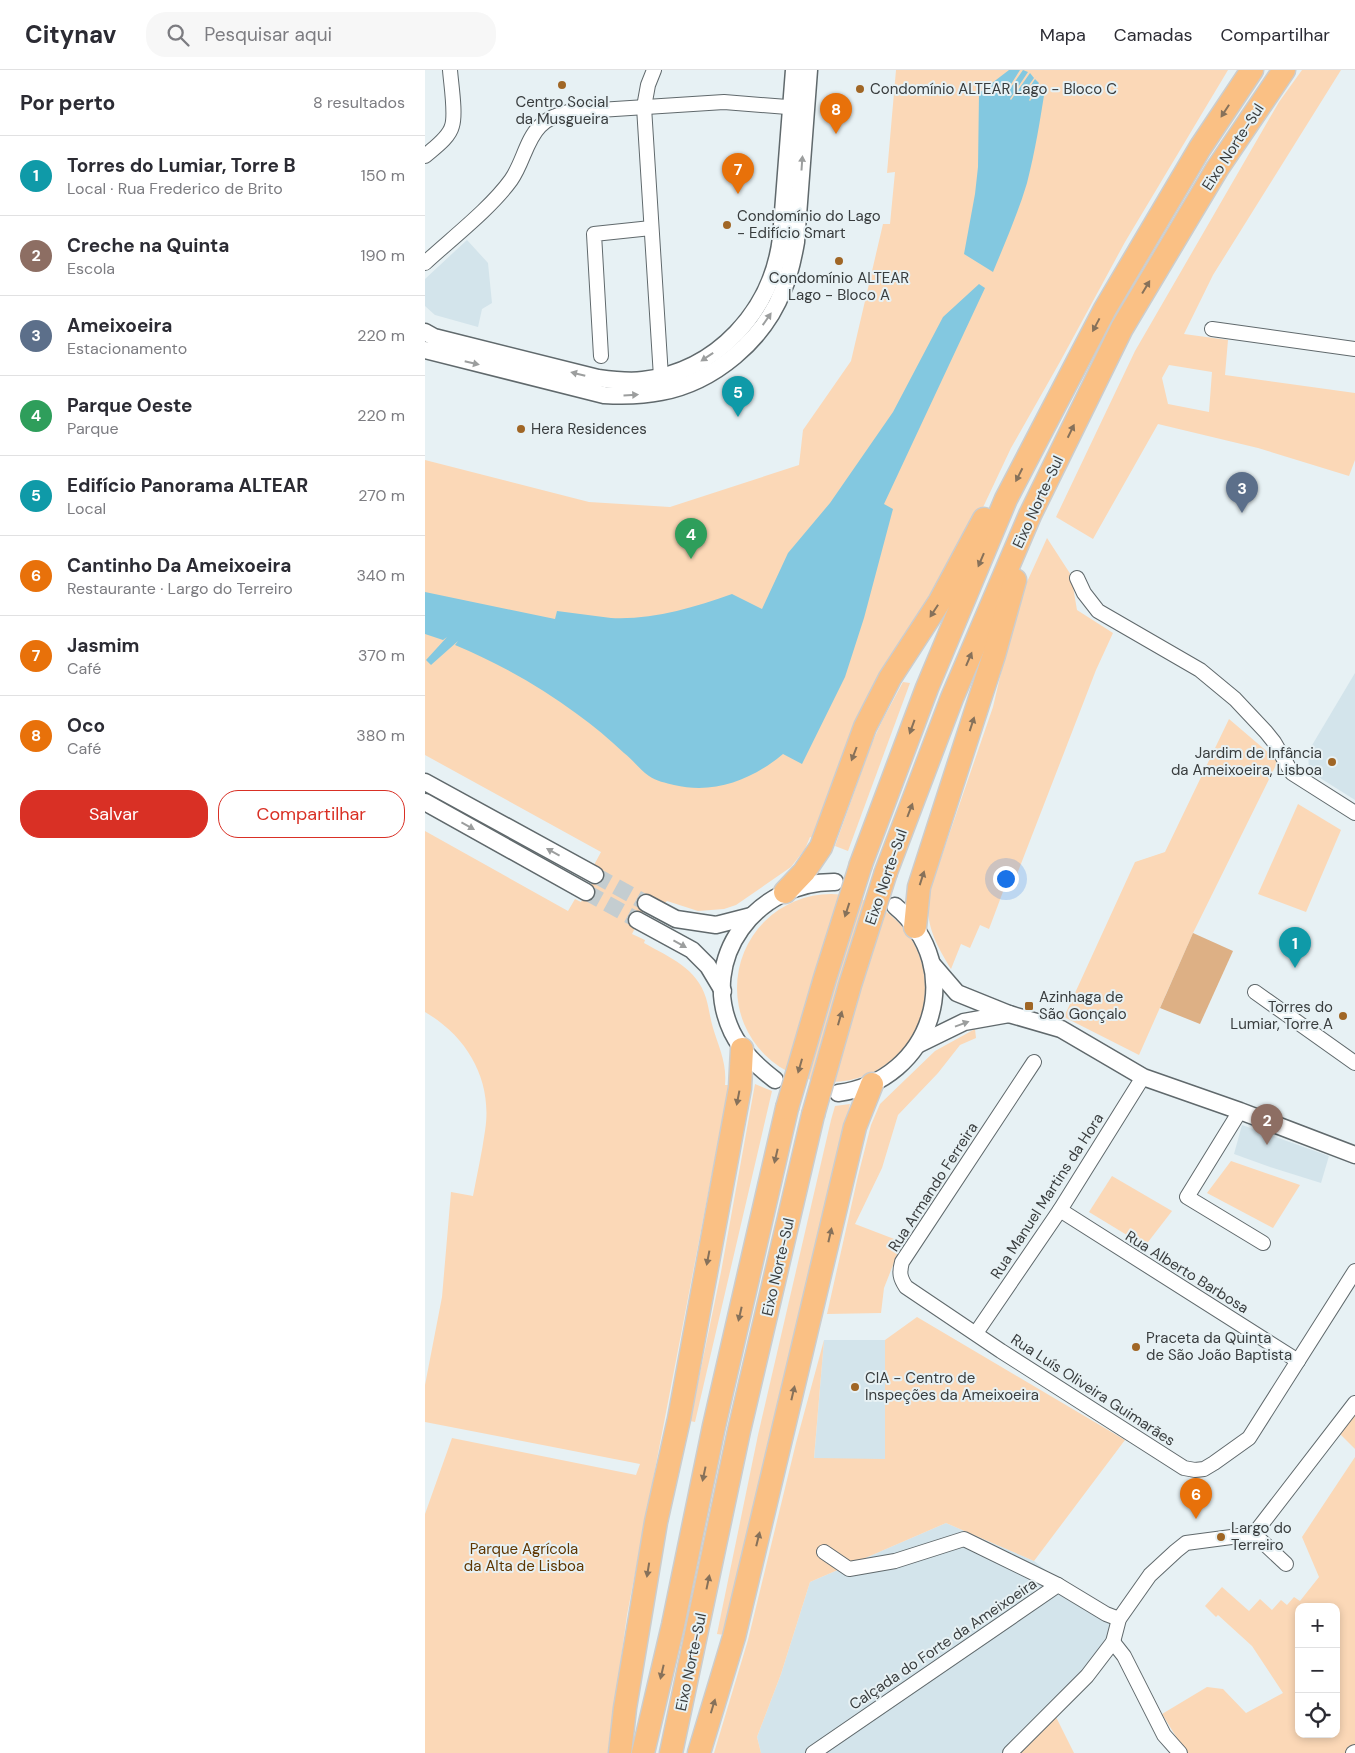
<!DOCTYPE html>
<html lang="pt">
<meta charset="utf-8">
<style>
body{margin:0;font-family:"DM Sans",sans-serif;background:#f7f7f7;color:#2b2b33}
.controls{position:absolute;right:15px;bottom:15px;display:grid;overflow:hidden;border-radius:10px;box-shadow:0 2px 8px #0003}
.controls button{width:45px;height:45px;display:grid;place-items:center;padding:0;border:0;border-bottom:1px solid #e1e1e2;background:#fff;color:#2b2b33;font:25px sans-serif}
.you{position:absolute;left:580px;top:808px;width:18px;height:18px;margin:-12px;border:4px solid #fff;border-radius:50%;background:#1a73e8;box-shadow:0 0 0 8px #1a73e833}
.badge{display:grid;place-items:center;width:32px;height:32px;border-radius:50%;background:#d93025;color:#fff;font-size:16px;font-weight:700}
.pin{position:absolute;translate:-50% -41px;filter:drop-shadow(0 1px 2px #0008)}
.pin::after{content:'';position:absolute;top:26px;width:18px;height:15px;background:inherit;clip-path:polygon(0 0,100% 0,50% 100%)}
.list{margin:0;padding:0;list-style:none}
h2{display:flex;justify-content:space-between;align-items:center;height:65px;margin:0;padding:0 20px;font-size:21px}
h2 small{font-size:16px;font-weight:400;color:#7c7c81}
.list li{display:grid;grid-template-columns:32px 1fr auto;gap:15px;align-items:center;box-sizing:border-box;height:80px;padding:0 20px;border-top:1px solid #e1e1e2}
.list b{display:block;font-size:19px;white-space:nowrap}
.list p{margin:0;font-size:16px;white-space:nowrap;color:#7c7c81}
.list em{font-size:16px;font-style:normal;color:#7c7c81}
.actions{display:flex;gap:10px;padding:15px 20px}
.actions a{flex:1;padding:11px 0;border:1px solid #d93025;border-radius:20px;text-align:center;font-size:18px;color:#d93025}
.actions .main{background:#d93025;color:#fff}
.icon{flex:none;width:28px;height:28px;fill:none;stroke:currentColor;stroke-width:2;stroke-linecap:round;stroke-linejoin:round}
.map{position:relative;flex:none;width:930px;height:1683px;overflow:hidden}
header{display:flex;align-items:center;gap:30px;box-sizing:border-box;height:70px;padding:0 25px;background:#fff;border-bottom:1px solid #e1e1e2}
header strong{font-size:24px}
nav{display:flex;gap:28px;margin-inline-start:auto;font-size:18px}
.search{width:350px;height:45px;background:#f7f7f7;display:flex;align-items:center;gap:12px;box-sizing:border-box;padding:0 18px;border-radius:20px;color:#7c7c81;font-size:19px}
main{display:flex}
aside{flex:1;background:#fff}
.map>svg:first-child{display:block}
.built{fill:#d3e4eb}
.green{fill:#fbd8b7;fill-rule:evenodd}
.forest{fill:#ddb085}
.water{fill:#83c8e0}
.lines{fill:none;stroke-linecap:round;stroke-linejoin:round}
.tertiary-tunnel{stroke:#c4cdd0;stroke-width:16;stroke-dasharray:16 8;stroke-linecap:butt}
.minor-casing{stroke:#60696c;stroke-width:16}
.tertiary-casing{stroke:#60696c;stroke-width:19}
.trunk-casing{stroke:#cccdcd;stroke-width:25}
.minor{stroke:#fff;stroke-width:14}
.tertiary{stroke:#fff;stroke-width:16}
.trunk{stroke:#fac084;stroke-width:22}
.trunk-bridge-casing{stroke:#cccdcd;stroke-width:25;stroke-linecap:butt}
.trunk-bridge{stroke:#fac084;stroke-width:22}
.oneway{fill:#86715a}
.oneway2{fill:#9c9e9e}
.poi-dot{fill:#a06625;stroke:#e7f1f4;stroke-width:2}
.labels{text-anchor:middle;stroke-width:4;stroke-linejoin:round;paint-order:stroke}
.poi-label{font-size:15px;fill:#393d3e;stroke:#e7f1f4;text-anchor:start}
.street-label{font-size:15px;fill:#393d3e;stroke:#e7f1f4}
.park-label{font-size:15px;fill:#5f3600;stroke:#e7f1f4}
</style>
<header>
<strong>Citynav</strong>
<div class="search"><svg class="icon" aria-label="search" viewBox="0 0 24 24"><circle cx="10" cy="10" r="6"/><path d="M15 15l6 6"/></svg>Pesquisar aqui</div>
<nav><a>Mapa</a><a>Camadas</a><a>Compartilhar</a></nav>
</header>
<main>
<aside>
<h2>Por perto<small>8 resultados</small></h2>
<ul class="list">
<li><span class="badge" style="background:#0f9aa8">1</span><div><b>Torres do Lumiar, Torre B</b><p>Local · Rua Frederico de Brito</p></div><em>150 m</em></li>
<li><span class="badge" style="background:#8d6e63">2</span><div><b>Creche na Quinta</b><p>Escola</p></div><em>190 m</em></li>
<li><span class="badge" style="background:#5c6f8a">3</span><div><b>Ameixoeira</b><p>Estacionamento</p></div><em>220 m</em></li>
<li><span class="badge" style="background:#2e9e5b">4</span><div><b>Parque Oeste</b><p>Parque</p></div><em>220 m</em></li>
<li><span class="badge" style="background:#0f9aa8">5</span><div><b>Edifício Panorama ALTEAR</b><p>Local</p></div><em>270 m</em></li>
<li><span class="badge" style="background:#e8710a">6</span><div><b>Cantinho Da Ameixoeira</b><p>Restaurante · Largo do Terreiro</p></div><em>340 m</em></li>
<li><span class="badge" style="background:#e8710a">7</span><div><b>Jasmim</b><p>Café</p></div><em>370 m</em></li>
<li><span class="badge" style="background:#e8710a">8</span><div><b>Oco</b><p>Café</p></div><em>380 m</em></li>
</ul>
<div class="actions"><a class="main">Salvar</a><a>Compartilhar</a></div>
</aside>
<div class="map">
<svg width="930" height="1683" viewBox="0 0 930 1683">
<rect width="100%" height="100%" fill="#e7f1f4"/>
<g class="built">
<polygon points="42,170 63,193 67,233 57,239 53,257 10,245 0,236 0,209"/>
<polygon points="930,603 930,730 884,701 883,682"/>
<polygon points="817,1055 904,1086 896,1113 845,1097 809,1084"/>
<polygon points="399,1270 460,1270 460,1389 389,1389"/>
<polygon points="521,1453 609,1491 689,1554 667,1593 579,1683 336,1683 332,1667 356,1604 385,1512"/>
</g>
<g class="green">
<path d="M471,0H803L700,172L636,290L586,378L544,467L422,676L400,732L392,769L385,767L380,779L366,797L311,835L299,839L273,841L242,831L240,833L226,826L207,864L220,870L219,873C244,887 272,898 281,928C284,938 285,948 288,958C294,978 302,993 300,1015H304L202,1545L183,1683H0V1444L27,1368L211,1405L215,1394L0,1352V1315L17,1227L26,1122L48,1126C52,1104 57,1083 60,1061C68,1011 43,967 0,942V761L143,841L150,829L156,832L175,799L169,795L176,782L0,685V390L164,432L245,437L374,395L378,360L426,291L458,154H465L470,102L462,103Z"/>
<path d="M877,0H916L788,205L759,264L803,270L800,305L930,323V390L924,406L833,378L733,354L668,469L631,447L710,281L854,32ZM744,295L787,302L784,342L743,334L737,308Z"/>
<path d="M622,468L646,505L652,540L688,563L671,600L589,812L582,811L564,859L555,855L545,878L536,874L526,899C511,874 501,857 503,826L568,637L592,534Z"/>
<polygon points="478,612 485,613 423,781 410,776 446,675 457,651"/>
<polygon points="804,649 853,691 768,863 714,985 639,947 710,792 740,782"/>
<polygon points="873,734 916,760 881,842 833,824"/>
<circle cx="406" cy="918" r="94"/>
<polygon points="550,959 551,968 535,975 513,1003 473,1045 457,1098 430,1154 477,1172 459,1218 456,1243 402,1244 433,1106 446,1055 455,1034 510,981"/>
<polygon points="330,1014 347,1021 270,1352 265,1351 296,1202"/>
<polygon points="425,1034 350,1369 299,1565 292,1564 333,1365 406,1050 410,1036"/>
<polygon points="806,1091 875,1115 848,1158 782,1123"/>
<polygon points="687,1106 747,1141 720,1176 664,1142"/>
<polygon points="492,1247 700,1370 609,1491 521,1453 385,1512 356,1604 332,1667 336,1683 289,1683 323,1570 371,1373 399,1270 389,1388 460,1389 460,1270"/>
<polygon points="930,1340 930,1379 914,1363"/>
<path d="M930,1387V1683H760V1681L737,1644L782,1617L798,1619L821,1643L858,1623L827,1576L793,1545L791,1547L780,1536L797,1517L824,1541L835,1529L847,1540L856,1530L862,1535L869,1527L875,1531L894,1507L877,1467ZM874,1537H911V1664H874Z"/>
<polygon points="630,1645 649,1683 591,1683"/>
</g>
<polygon class="forest" points="768,863 808,881 775,954 735,938"/>
<g class="water">
<path d="M584,0H595L581,22L582,23L598,0L603,2L585,29L586,30L605,3L609,8L601,19L603,20L610,9L614,13L604,30L605,31L616,15L620,19C615,51 610,82 602,113C593,143 580,173 568,202L539,184L550,124L553,97L554,23Z"/>
<path d="M554,214L560,218L459,434L468,439L439,548L420,607L377,694L358,684C328,709 290,725 249,715C241,713 231,711 224,706C215,700 208,690 199,683C184,669 169,656 152,644C115,616 73,593 30,575L33,571L6,595L1,590L22,567L18,570L0,564V522L130,549L132,541C150,543 168,546 186,548C227,550 268,538 307,524L337,539L363,483L405,433L468,342L518,247Z"/>
</g>
<g class="lines">
<g class="tertiary-tunnel">
<polyline points="170,805 221,833"/>
<polyline points="161,822 212,850"/>
</g>
<g class="minor-casing">
<g id="minor">
<polyline points="229,0 223,15 219,37 236,307"/>
<path d="M0,86C9,78 24,68 27,56C31,44 26,14 25,0"/>
<path d="M0,193C27,168 65,139 86,110C98,93 101,70 115,56C123,48 132,45 143,42L299,32L375,38"/>
<polyline points="787,259 930,279"/>
<polyline points="176,286 169,164 226,158"/>
<polyline points="652,508 659,523 673,541 775,600 810,629 841,662 849,672 867,703 930,743"/>
<polyline points="830,922 930,993"/>
<path d="M609,992L477,1192C474,1203 475,1208 481,1217L576,1281L759,1398L770,1400L779,1399L789,1393L824,1368L930,1201"/>
<polyline points="815,1041 762,1127 838,1173"/>
<polyline points="635,1140 873,1291"/>
<polyline points="551,1263 635,1140 718,1007"/>
<polyline points="829,1464 930,1333"/>
<polyline points="829,1464 861,1494"/>
<polyline points="399,1482 424,1499 470,1491 539,1469 633,1515"/>
<polyline points="688,1572 699,1586 739,1665 755,1683"/>
<polyline points="388,1683 633,1515 681,1544 694,1549"/>
<polyline points="585,1683 662,1606 688,1572 694,1549 725,1505 751,1481 761,1473 829,1464"/>
<polyline points="928,1683 930,1682"/>
</g>
</g>
<g class="tertiary-casing">
<g id="tertiary">
<path d="M0,262L9,267L173,308C188,310 203,312 218,310C292,301 347,241 356,168L369,0"/>
<path d="M0,280L179,325C198,326 217,326 236,322C289,312 339,270 358,220C365,205 368,189 371,172L384,0"/>
<polyline points="0,712 170,805"/>
<polyline points="0,732 161,822"/>
<polyline points="221,833 251,849 291,855 326,846"/>
<polyline points="212,850 267,880 283,896 298,921"/>
<polyline points="507,894 532,923 584,944 636,959 718,1007 815,1041 930,1085"/>
<polyline points="494,974 539,952 584,944"/>
<path d="M350,1010C332,996 317,982 307,962C272,888 332,811 410,812"/>
<path d="M413,1023C507,1011 544,898 470,836"/>
</g>
</g>
<g class="trunk-casing">
<g id="trunk">
<polyline points="436,794 502,618 581,429 680,239 775,78 827,0"/>
<polyline points="461,802 527,628 605,445 697,258 792,99 859,0"/>
<polyline points="360,822 379,802 396,777 440,657 465,608 515,531 559,449"/>
<polyline points="490,857 494,817 569,585 590,510"/>
<polyline points="195,1683 200,1638 231,1452 254,1349 315,1018 317,979"/>
<polyline points="218,1683 248,1555 289,1356 362,1038"/>
<polyline points="246,1683 314,1361 388,1045"/>
<polyline points="274,1683 309,1567 430,1057 447,1014"/>
</g>
</g>
<use href="#minor" class="minor"/>
<use href="#tertiary" class="tertiary"/>
<use href="#trunk" class="trunk"/>
<g class="trunk-bridge-casing">
<g id="trunk-bridge">
<polyline points="362,1038 400,908 436,794"/>
<polyline points="388,1045 425,915 461,802"/>
</g>
</g>
<use href="#trunk-bridge" class="trunk-bridge"/>
</g>
<defs><path id="oneway-solid" d="M-6-.8H1V-3.2L6.5 0L1 3.2V.8H-6Z" transform="scale(1.25)"/></defs>
<g class="oneway">
<use href="#oneway-solid" transform="translate(800 41) rotate(123)"/>
<use href="#oneway-solid" transform="translate(721 217) rotate(-59)"/>
<use href="#oneway-solid" transform="translate(671 255) rotate(118)"/>
<use href="#oneway-solid" transform="translate(646 361) rotate(-64)"/>
<use href="#oneway-solid" transform="translate(594 405) rotate(117)"/>
<use href="#oneway-solid" transform="translate(556 490) rotate(113)"/>
<use href="#oneway-solid" transform="translate(509 541) rotate(123)"/>
<use href="#oneway-solid" transform="translate(544 589) rotate(-67)"/>
<use href="#oneway-solid" transform="translate(547 654) rotate(-72)"/>
<use href="#oneway-solid" transform="translate(487 657) rotate(110)"/>
<use href="#oneway-solid" transform="translate(429 684) rotate(111)"/>
<use href="#oneway-solid" transform="translate(485 740) rotate(-69)"/>
<use href="#oneway-solid" transform="translate(497 808) rotate(-72)"/>
<use href="#oneway-solid" transform="translate(422 840) rotate(108)"/>
<use href="#oneway-solid" transform="translate(415 948) rotate(-74)"/>
<use href="#oneway-solid" transform="translate(375 996) rotate(106)"/>
<use href="#oneway-solid" transform="translate(313 1028) rotate(101)"/>
<use href="#oneway-solid" transform="translate(351 1086) rotate(103)"/>
<use href="#oneway-solid" transform="translate(405 1165) rotate(-77)"/>
<use href="#oneway-solid" transform="translate(283 1188) rotate(101)"/>
<use href="#oneway-solid" transform="translate(315 1244) rotate(103)"/>
<use href="#oneway-solid" transform="translate(368 1323) rotate(-77)"/>
<use href="#oneway-solid" transform="translate(279 1404) rotate(102)"/>
<use href="#oneway-solid" transform="translate(333 1469) rotate(-76)"/>
<use href="#oneway-solid" transform="translate(223 1500) rotate(99)"/>
<use href="#oneway-solid" transform="translate(283 1512) rotate(-78)"/>
<use href="#oneway-solid" transform="translate(237 1602) rotate(103)"/>
<use href="#oneway-solid" transform="translate(288 1636) rotate(-73)"/>
</g>
<g class="oneway2">
<use href="#oneway-solid" transform="translate(377 93) rotate(-86)"/>
<use href="#oneway-solid" transform="translate(342 249) rotate(-55)"/>
<use href="#oneway-solid" transform="translate(282 287) rotate(146)"/>
<use href="#oneway-solid" transform="translate(47 293) rotate(13)"/>
<use href="#oneway-solid" transform="translate(153 304) rotate(-166)"/>
<use href="#oneway-solid" transform="translate(206 325) rotate(-3)"/>
<use href="#oneway-solid" transform="translate(43 756) rotate(29)"/>
<use href="#oneway-solid" transform="translate(128 782) rotate(-151)"/>
<use href="#oneway-solid" transform="translate(255 874) rotate(29)"/>
<use href="#oneway-solid" transform="translate(537 954) rotate(-20)"/>
</g>
<g class="poi-dot">
<circle cx="137" cy="15" r="5"/>
<circle cx="435" cy="19" r="5"/>
<circle cx="302" cy="155" r="5"/>
<circle cx="414" cy="191" r="5"/>
<circle cx="96" cy="359" r="5"/>
<circle cx="907" cy="692" r="5"/>
<rect x="599" y="931" width="10" height="10" rx="2.5"/>
<circle cx="918" cy="946" r="5"/>
<circle cx="711" cy="1277" r="5"/>
<circle cx="430" cy="1317" r="5"/>
<circle cx="796" cy="1467" r="5"/>
</g>
<g class="labels">
<g class="poi-label">
<text x="445" y="24">Condomínio ALTEAR Lago - Bloco C</text>
<text x="137" y="37" text-anchor="middle">Centro Social<tspan x="137" dy="17">da Musgueira</tspan></text>
<text x="312" y="151">Condomínio do Lago<tspan x="312" dy="17">- Edifício Smart</tspan></text>
<text x="414" y="213" text-anchor="middle">Condomínio ALTEAR<tspan x="414" dy="17">Lago - Bloco A</tspan></text>
<text x="106" y="364">Hera Residences</text>
<text x="897" y="688" text-anchor="end">Jardim de Infância<tspan x="897" dy="17">da Ameixoeira, Lisboa</tspan></text>
<text x="614" y="932">Azinhaga de<tspan x="614" dy="17">São Gonçalo</tspan></text>
<text x="908" y="942" text-anchor="end">Torres do<tspan x="908" dy="17">Lumiar, Torre A</tspan></text>
<text x="721" y="1273">Praceta da Quinta<tspan x="721" dy="17">de São João Baptista</tspan></text>
<text x="440" y="1313">CIA - Centro de<tspan x="440" dy="17">Inspeções da Ameixoeira</tspan></text>
<text x="806" y="1463">Largo do<tspan x="806" dy="17">Terreiro</tspan></text>
</g>
<g class="street-label">
<text transform="translate(808 77) rotate(-57)" y="5">Eixo Norte-Sul</text>
<text transform="translate(613 432) rotate(-65)" y="5">Eixo Norte-Sul</text>
<text transform="translate(461 807) rotate(-71)" y="5">Eixo Norte-Sul</text>
<text transform="translate(508 1117) rotate(-57)" y="5">Rua Armando Ferreira</text>
<text transform="translate(622 1126) rotate(-57)" y="5">Rua Manuel Martins da Hora</text>
<text transform="translate(353 1197) rotate(-77)" y="5">Eixo Norte-Sul</text>
<text transform="translate(762 1202) rotate(32)" y="5">Rua Alberto Barbosa</text>
<text transform="translate(668 1320) rotate(33)" y="5">Rua Luís Oliveira Guimarães</text>
<text transform="translate(518 1574) rotate(-34)" y="5">Calçada do Forte da Ameixoeira</text>
<text transform="translate(266 1592) rotate(-78)" y="5">Eixo Norte-Sul</text>
</g>
<g class="park-label">
<text x="99" y="1484">Parque Agrícola<tspan x="99" dy="17">da Alta de Lisboa</tspan></text>
</g>
</g>
</svg>
<div class="controls">
<button>+</button>
<button>−</button>
<button><svg class="icon" aria-label="locate" viewBox="0 0 24 24"><circle cx="12" cy="12" r="6"/><path d="M12 2v4M12 18v4M2 12h4M18 12h4"/></svg></button>
</div>
<div class="you"></div>
<div class="pin badge" style="left:870px;top:898px;background:#0f9aa8">1</div>
<div class="pin badge" style="left:842px;top:1075px;background:#8d6e63">2</div>
<div class="pin badge" style="left:817px;top:443px;background:#5c6f8a">3</div>
<div class="pin badge" style="left:266px;top:489px;background:#2e9e5b">4</div>
<div class="pin badge" style="left:313px;top:347px;background:#0f9aa8">5</div>
<div class="pin badge" style="left:771px;top:1449px;background:#e8710a">6</div>
<div class="pin badge" style="left:313px;top:124px;background:#e8710a">7</div>
<div class="pin badge" style="left:411px;top:64px;background:#e8710a">8</div>
</div>
</main>
